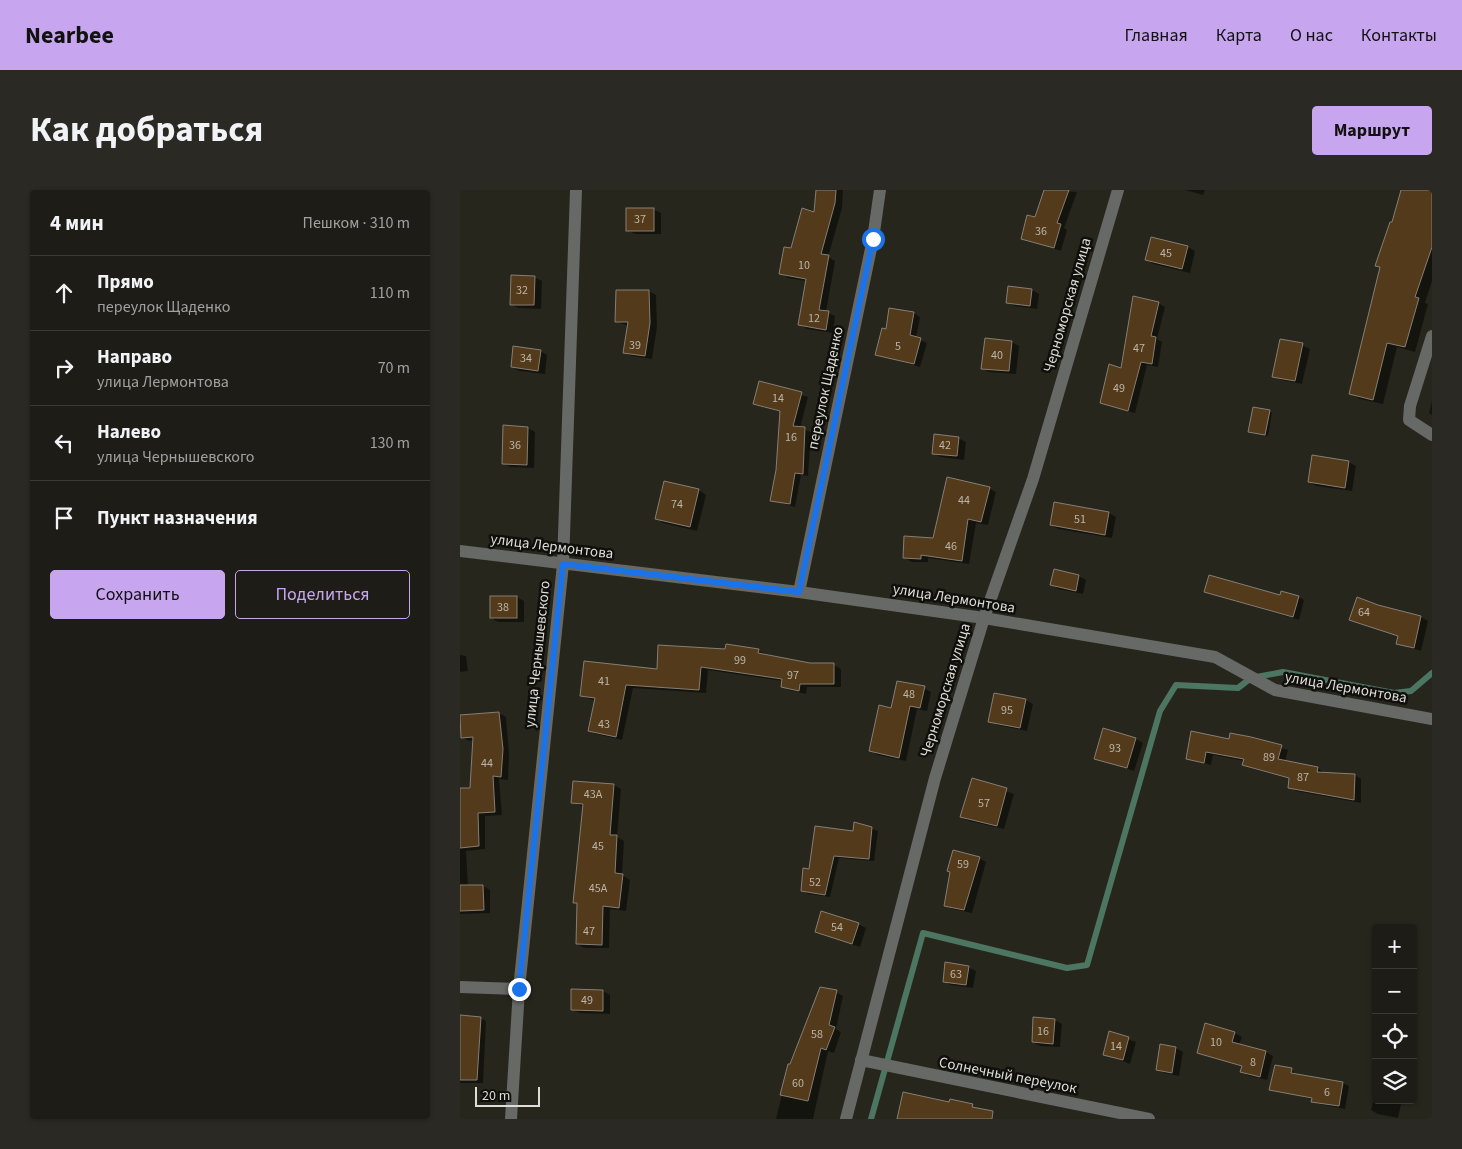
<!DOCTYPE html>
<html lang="ru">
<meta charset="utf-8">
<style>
body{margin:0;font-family:"Source Sans 3",sans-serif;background:#2a2923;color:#f1f3f6}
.controls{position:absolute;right:15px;bottom:15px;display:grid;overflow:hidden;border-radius:5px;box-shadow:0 1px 4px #0004}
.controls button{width:45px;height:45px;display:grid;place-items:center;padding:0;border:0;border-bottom:1px solid #3b3a35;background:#1d1c16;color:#f1f3f6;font:25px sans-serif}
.scale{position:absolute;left:15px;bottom:12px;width:65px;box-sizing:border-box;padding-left:5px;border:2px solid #deddd7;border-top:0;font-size:14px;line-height:18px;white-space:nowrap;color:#deddd7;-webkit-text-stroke:4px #0f0f0b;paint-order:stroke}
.stop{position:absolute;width:15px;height:15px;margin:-11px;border:4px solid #1a73e8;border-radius:50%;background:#fff}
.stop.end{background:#1a73e8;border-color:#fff;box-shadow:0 1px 5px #0008}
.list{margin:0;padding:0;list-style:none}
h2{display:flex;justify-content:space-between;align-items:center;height:65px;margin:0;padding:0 20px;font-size:21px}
h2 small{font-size:16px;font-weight:400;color:#a0a1a1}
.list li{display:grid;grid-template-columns:32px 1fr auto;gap:15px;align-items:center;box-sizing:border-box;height:75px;padding:0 20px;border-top:1px solid #3b3a35}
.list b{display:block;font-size:19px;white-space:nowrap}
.list p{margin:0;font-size:16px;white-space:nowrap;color:#a0a1a1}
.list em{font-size:16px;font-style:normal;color:#a0a1a1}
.actions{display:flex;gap:10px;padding:15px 20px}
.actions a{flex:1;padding:11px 0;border:1px solid #c7a6ef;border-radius:5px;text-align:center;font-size:18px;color:#c7a6ef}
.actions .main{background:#c7a6ef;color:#111}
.icon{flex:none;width:28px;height:28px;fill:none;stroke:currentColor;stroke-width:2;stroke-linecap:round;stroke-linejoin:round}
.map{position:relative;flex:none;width:972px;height:929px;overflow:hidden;border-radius:5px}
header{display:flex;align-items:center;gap:30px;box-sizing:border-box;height:70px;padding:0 25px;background:#c7a6ef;color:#111}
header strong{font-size:24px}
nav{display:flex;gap:28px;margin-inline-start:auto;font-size:18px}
.intro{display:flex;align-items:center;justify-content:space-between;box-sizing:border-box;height:120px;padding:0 30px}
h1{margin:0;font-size:35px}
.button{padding:12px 22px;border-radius:5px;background:#c7a6ef;color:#111;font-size:18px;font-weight:700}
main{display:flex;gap:30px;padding:0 30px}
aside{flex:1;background:#1d1c16;border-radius:5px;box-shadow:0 1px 4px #0004}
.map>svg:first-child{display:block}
.shadow{fill:#0007}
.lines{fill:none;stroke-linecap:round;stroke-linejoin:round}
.stream{stroke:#4c7662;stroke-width:6}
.building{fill:#533a1b;stroke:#867e75}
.minor{stroke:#666965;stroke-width:12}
.route{stroke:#1a73e8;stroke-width:6}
.labels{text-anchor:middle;stroke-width:5;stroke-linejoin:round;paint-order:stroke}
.number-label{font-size:12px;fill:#bbb4a8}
.street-label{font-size:15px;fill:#deddd7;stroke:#0f0f0b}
</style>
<header>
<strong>Nearbee</strong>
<nav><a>Главная</a><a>Карта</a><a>О нас</a><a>Контакты</a></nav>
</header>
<div class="intro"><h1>Как добраться</h1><a class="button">Маршрут</a></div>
<main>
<aside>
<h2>4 мин<small>Пешком · 310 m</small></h2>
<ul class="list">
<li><svg class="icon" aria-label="ahead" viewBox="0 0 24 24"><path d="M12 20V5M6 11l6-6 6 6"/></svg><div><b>Прямо</b><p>переулок Щаденко</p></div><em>110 m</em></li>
<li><svg class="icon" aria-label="right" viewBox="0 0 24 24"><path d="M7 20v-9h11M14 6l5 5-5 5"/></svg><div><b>Направо</b><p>улица Лермонтова</p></div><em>70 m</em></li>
<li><svg class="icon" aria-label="left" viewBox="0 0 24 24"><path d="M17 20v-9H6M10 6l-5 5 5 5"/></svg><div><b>Налево</b><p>улица Чернышевского</p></div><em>130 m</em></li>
<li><svg class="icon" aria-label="arrive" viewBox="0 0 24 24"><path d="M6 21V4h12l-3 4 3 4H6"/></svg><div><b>Пункт назначения</b></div></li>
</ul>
<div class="actions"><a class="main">Сохранить</a><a>Поделиться</a></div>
</aside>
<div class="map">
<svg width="972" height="929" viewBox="0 0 972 929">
<rect width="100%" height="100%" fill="#27261d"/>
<g class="shadow">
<polygon points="357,0 383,0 382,18 368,67 375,71 366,122 375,126 373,143 347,139 340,135 346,91 328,88 321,83 332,60 355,23"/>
<polygon points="586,0 617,2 604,38 607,40 601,61 562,48 576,29"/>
<polygon points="725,0 745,0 743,5"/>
<polygon points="942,0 972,0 972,91 965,113 968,114 955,162 937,157 923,214 900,209 890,203 921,78 917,75 933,34"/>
<polygon points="193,19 201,23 201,44 175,44 167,40"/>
<polygon points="692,48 728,57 735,61 730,83 693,74 686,70"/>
<polygon points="74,87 82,91 81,119 58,118 51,114"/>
<polygon points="572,100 579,104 577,119 554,116 547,112"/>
<polygon points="157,101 189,101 196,105 197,137 192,169 172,166 164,162 169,136 157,132"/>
<polygon points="698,113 705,117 697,149 702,152 698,177 687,175 675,223 648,216 641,212"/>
<polygon points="454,123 460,127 456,148 467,153 460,177 416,164 427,141"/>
<polygon points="552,152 559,156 556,184 529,182 522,178"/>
<polygon points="842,155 850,159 842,194 821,190 814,186"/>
<polygon points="80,161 87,165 85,184 59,181 52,177"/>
<polygon points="300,193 348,207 340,238 351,242 348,286 341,285 335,317 312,310 317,281 321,222 295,214"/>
<polygon points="972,211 972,225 969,223"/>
<polygon points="809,221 812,223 808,246 790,241"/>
<polygon points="68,238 75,242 74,278 50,277 43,273"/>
<polygon points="498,248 506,252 504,270 480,267 473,263"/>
<polygon points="853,267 889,272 896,276 892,301 856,296 849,292"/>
<polygon points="205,292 239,300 246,305 237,341 203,333 196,328"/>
<polygon points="529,298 536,302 528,335 516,333 509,374 468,368 468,372 452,372 445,368 474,349"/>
<polygon points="649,323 656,327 652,348 598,339 591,335"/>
<polygon points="595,381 619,386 626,390 623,404 598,399 591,394"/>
<polygon points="745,402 839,407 844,410 839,430"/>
<polygon points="57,407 64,411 64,432 38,432 31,428"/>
<polygon points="917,416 961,427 968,431 961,461 937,453 939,447 891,429"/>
<polygon points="267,455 299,461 306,464 350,475 374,475 381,479 381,497 347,497 346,504 329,500 322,496 323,491 248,480 246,503 173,498 162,550 136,544 129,540 136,511 121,506 266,460"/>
<polygon points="0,465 6,466 8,481 0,482"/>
<polygon points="464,498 471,502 467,521 457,519 446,571 418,565 410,561 432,519"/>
<polygon points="535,504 566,510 573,514 567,541 537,535 530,531"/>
<polygon points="39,523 46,527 49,564 48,590 39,589 42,625 25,626 25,659 6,661 8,696 23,696 30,700 30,723 0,724 0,604 11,603 14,550 9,551 2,547"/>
<polygon points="791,548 828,560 825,571 858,578 864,583 895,585 901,589 901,613 836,601 829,597 830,589 790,578 784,574 785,571 753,565 751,575 727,568 770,551"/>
<polygon points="676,549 683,553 674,581 636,568"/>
<polygon points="513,590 554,604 544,639 509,631 502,627"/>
<polygon points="154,595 161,599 157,647 164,651 162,685 170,690 166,721 150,719 149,758 124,758 117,754 118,714 115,712 124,617 113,612"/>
<polygon points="395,633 418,641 414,671 379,668 370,707 348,704 342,700 350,681 394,643"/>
<polygon points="519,668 526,672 512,723 492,719 485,715"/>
<polygon points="398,734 406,738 400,757 356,742"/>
<polygon points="508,777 516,781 513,798 491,795 484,791"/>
<polygon points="143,801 150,805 150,824 119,823 112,819"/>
<polygon points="376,802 383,806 376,839 381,842 374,863 368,861 353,929 316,929 329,875 331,876"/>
<polygon points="0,826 20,828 26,831 23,893 0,893"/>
<polygon points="595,830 602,834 600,857 580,856 573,852"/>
<polygon points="746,835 775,843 782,847 779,855 806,862 813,866 807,890 789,886 782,882 783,877 738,863"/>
<polygon points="650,843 676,852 670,874 644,864"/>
<polygon points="716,858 723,862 719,886 704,883 697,879"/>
<polygon points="831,880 837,885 883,893 889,896 885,919 858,914 853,910 817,899"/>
<polygon points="916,899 916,910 942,910 938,928 918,924 911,920"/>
</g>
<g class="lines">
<polyline class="stream" points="411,929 463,743 607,778 627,775 700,521 716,495 778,498 791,488 823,482 934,503 951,501 972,483"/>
</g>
<g class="building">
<polygon points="356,0 376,0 375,13 361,64 369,65 359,120 369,121 366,140 338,135 346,89 319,84 324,57 331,58 342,18 354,22"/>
<polygon points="584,0 609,0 597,33 601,34 594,58 561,49 567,25 575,27"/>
<polygon points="941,0 972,0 972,57 955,107 959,108 945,157 927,153 913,210 889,204 920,77 915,76 930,32 932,32"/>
<rect x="166" y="18" width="28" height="23"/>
<polygon points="691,47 728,56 722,79 685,70"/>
<polygon points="51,85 75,86 74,115 50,115"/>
<polygon points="548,96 572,99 570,116 546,113"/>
<polygon points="156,100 189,100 190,133 185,166 163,163 168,132 155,132"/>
<polygon points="673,106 699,112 691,146 696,147 692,174 681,172 668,221 640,213 649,174 661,178"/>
<polygon points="429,118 454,122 450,145 461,148 454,174 415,165 422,138 426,139"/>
<polygon points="525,148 552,151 549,181 521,179"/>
<polygon points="820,149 843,153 835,191 812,187"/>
<polygon points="53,156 81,160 78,181 51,177"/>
<polygon points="299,191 342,202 333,236 345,237 343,284 335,283 330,314 310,311 316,280 320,221 293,214"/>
<polygon points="793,217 810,220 805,245 788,242"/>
<polygon points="43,235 68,237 67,275 42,274"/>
<polygon points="474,244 499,247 497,266 472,264"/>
<polygon points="852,265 889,271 885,298 848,292"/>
<polygon points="487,287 530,297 521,332 508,329 502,371 461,365 461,369 443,368 444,346 473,348"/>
<polygon points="204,291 239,299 230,337 195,329"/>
<polygon points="594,312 649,322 645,345 590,335"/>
<polygon points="594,379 619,385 616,401 590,395"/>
<polygon points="749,385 820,405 821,401 839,406 833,427 744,402"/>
<rect x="30" y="406" width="27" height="22"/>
<polygon points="897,407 918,415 961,426 954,458 936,454 938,446 889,430"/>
<polygon points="266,454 299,459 298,463 350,473 374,473 374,494 340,494 339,501 321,497 322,489 241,477 239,500 166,495 156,547 128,541 135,508 120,506 124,471 197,479 198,455 265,459"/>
<polygon points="437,491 465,496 460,518 450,516 439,568 409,561 419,515 431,518"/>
<polygon points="534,503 566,509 560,538 528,532"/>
<polygon points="39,522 43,559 41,587 33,586 35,622 18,623 19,656 0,658 0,598 10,598 13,547 1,548 0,525"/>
<polygon points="643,538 676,548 667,578 634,569"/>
<polygon points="731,541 769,549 770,543 791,547 822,555 818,569 858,577 857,582 895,584 894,610 828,598 829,588 782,575 784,569 746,562 744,573 726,569"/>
<polygon points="512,588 547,598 537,636 500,627"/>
<polygon points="113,591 154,594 150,645 157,645 155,683 163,684 159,718 143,716 142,755 116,754 117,713 113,713 123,614 111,613"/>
<polygon points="394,632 412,637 409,669 374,666 365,705 341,701 343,678 349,679 355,636 393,641"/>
<polygon points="493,660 520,667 504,720 484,716 490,682 487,681"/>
<polygon points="0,695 23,695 24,720 0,721"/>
<polygon points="361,721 399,733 392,754 355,742"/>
<polygon points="485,772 509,776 506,795 483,792"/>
<polygon points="360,797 377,800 369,835 375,837 366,860 361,858 348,911 320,905 328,874 330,874"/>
<polygon points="111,799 143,800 143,821 111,820"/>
<polygon points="0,825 21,827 17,890 0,890"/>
<polygon points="573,827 595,829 593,854 572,852"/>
<polygon points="745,833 775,842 772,852 806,861 800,887 780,882 782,876 737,863"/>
<polygon points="649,841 669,847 663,870 643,865"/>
<polygon points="700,854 716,857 712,883 696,880"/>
<polygon points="815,875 832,878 831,883 883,892 879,916 851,912 852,908 809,900"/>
<polygon points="443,902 489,912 490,909 513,914 512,917 533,921 532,929 437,929"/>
</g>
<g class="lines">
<g class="minor">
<polyline points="972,146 950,216 949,230 972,245"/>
<polyline points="0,361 339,402 524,428 755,467 815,500 972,529"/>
<polyline points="339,402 413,49 420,0"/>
<polyline points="0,797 59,799"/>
<polyline points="401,870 689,929"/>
<polyline points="51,929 59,799 103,374 116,0"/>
<polyline points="386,929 475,588 524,428 573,289 658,0"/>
</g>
</g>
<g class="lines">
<polyline class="route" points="59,799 103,374 339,402 413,49"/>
</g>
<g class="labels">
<g class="number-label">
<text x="180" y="33">37</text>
<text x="581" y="45">36</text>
<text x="706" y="67">45</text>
<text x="344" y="79">10</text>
<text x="62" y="104">32</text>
<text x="354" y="132">12</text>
<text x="175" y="159">39</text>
<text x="438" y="160">5</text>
<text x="679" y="162">47</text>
<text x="537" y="169">40</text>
<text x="66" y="172">34</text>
<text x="659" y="202">49</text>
<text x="318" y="212">14</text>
<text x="331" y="251">16</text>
<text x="55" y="259">36</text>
<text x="485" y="259">42</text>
<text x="504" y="314">44</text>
<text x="217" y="318">74</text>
<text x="620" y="333">51</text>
<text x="491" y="360">46</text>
<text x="43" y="421">38</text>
<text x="904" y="426">64</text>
<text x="280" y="474">99</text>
<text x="333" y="489">97</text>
<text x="144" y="495">41</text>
<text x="449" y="508">48</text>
<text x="547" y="524">95</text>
<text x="144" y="538">43</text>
<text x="655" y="562">93</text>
<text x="809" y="571">89</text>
<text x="27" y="577">44</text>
<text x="843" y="591">87</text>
<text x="133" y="608">43А</text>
<text x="524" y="617">57</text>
<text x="138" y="660">45</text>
<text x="503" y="678">59</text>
<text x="355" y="696">52</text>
<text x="138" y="702">45А</text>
<text x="377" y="741">54</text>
<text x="129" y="745">47</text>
<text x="496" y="788">63</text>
<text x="127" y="814">49</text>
<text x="583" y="845">16</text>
<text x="357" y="848">58</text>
<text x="756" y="856">10</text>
<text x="656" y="860">14</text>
<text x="793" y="876">8</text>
<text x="338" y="897">60</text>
<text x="867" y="906">6</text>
</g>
<g class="street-label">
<text transform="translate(607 115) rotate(-74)" y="5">Черноморская улица</text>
<text transform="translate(365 198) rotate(-78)" y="5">переулок Щаденко</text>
<text transform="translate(92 356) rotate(7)" y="5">улица Лермонтова</text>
<text transform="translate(494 408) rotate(9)" y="5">улица Лермонтова</text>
<text transform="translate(77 464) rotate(-84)" y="5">улица Чернышевского</text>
<text transform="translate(886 497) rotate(10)" y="5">улица Лермонтова</text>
<text transform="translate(485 500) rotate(-73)" y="5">Черноморская улица</text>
<text transform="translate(548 885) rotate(11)" y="5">Солнечный переулок</text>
</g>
</g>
</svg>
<div class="controls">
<button>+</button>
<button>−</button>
<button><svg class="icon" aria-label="locate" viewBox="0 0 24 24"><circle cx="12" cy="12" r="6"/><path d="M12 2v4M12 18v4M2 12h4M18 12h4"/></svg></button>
<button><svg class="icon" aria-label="layers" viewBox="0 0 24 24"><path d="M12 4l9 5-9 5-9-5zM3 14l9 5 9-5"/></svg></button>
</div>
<div class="scale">20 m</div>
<div class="stop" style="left:413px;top:49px"></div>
<div class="stop end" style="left:59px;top:799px"></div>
</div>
</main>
